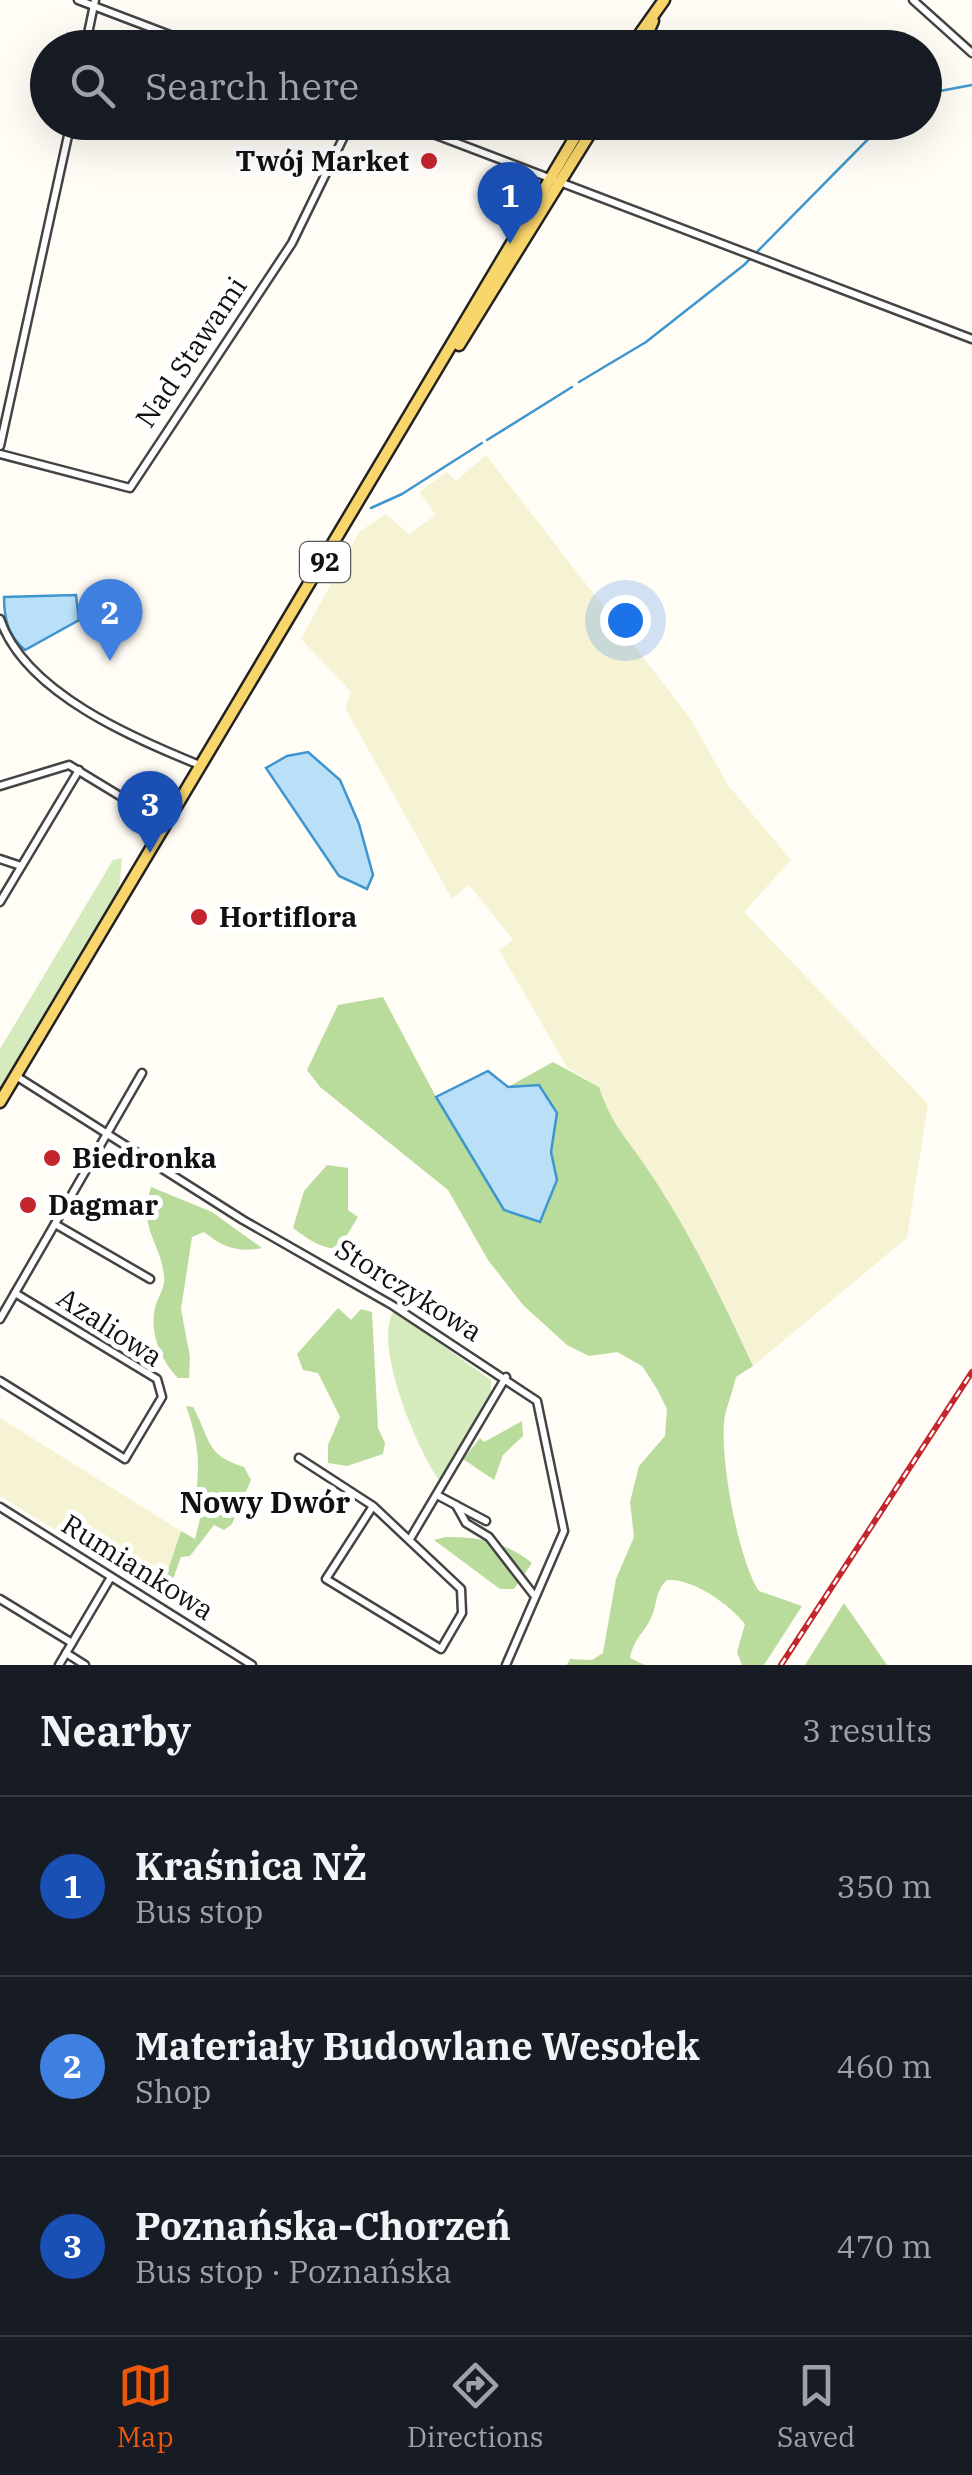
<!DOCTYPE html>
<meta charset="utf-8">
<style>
body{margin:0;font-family:"IBM Plex Serif",serif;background:#20242c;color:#f1f3f6}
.you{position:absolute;left:625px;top:620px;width:35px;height:35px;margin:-25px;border:8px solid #fff;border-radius:50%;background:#1a73e8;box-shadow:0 0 0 15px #1a73e833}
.badge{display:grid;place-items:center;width:65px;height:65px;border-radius:50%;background:#ea580c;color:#fff;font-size:32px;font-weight:700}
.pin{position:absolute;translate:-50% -82px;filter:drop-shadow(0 2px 5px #0008)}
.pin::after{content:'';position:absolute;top:52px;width:35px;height:30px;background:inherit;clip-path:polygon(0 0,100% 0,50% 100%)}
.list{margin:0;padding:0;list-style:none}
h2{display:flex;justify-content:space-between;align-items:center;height:130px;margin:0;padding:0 40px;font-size:42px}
h2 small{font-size:32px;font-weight:400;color:#9ea1a6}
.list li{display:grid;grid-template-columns:65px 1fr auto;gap:30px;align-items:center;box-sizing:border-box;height:180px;padding:0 40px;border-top:2px solid #363941}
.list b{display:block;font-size:38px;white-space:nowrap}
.list p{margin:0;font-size:32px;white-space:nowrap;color:#9ea1a6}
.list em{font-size:32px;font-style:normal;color:#9ea1a6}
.icon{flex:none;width:55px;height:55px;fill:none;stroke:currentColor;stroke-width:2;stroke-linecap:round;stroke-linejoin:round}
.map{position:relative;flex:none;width:972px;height:1665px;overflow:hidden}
.search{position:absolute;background:#171b24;box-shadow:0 10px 40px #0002;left:30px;right:30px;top:30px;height:110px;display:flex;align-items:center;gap:25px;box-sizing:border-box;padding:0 35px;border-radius:55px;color:#9ea1a6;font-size:38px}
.sheet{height:670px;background:#171b24}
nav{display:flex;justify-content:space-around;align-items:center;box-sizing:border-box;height:140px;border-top:2px solid #363941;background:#171b24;font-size:28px;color:#9ea1a6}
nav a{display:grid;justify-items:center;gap:5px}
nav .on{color:#ea580c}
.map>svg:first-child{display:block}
.farmland{fill:#f6f3d4}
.green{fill:#d5ebbd}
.forest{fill:#b9dc9c}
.water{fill:#b9e0f7;stroke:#3f96cf;stroke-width:2.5}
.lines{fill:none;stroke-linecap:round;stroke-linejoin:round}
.stream{stroke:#3f96cf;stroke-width:2.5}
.minor-casing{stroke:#444;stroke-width:11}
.primary-casing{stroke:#222;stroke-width:15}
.minor{stroke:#fff;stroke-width:6}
.primary{stroke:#f9d66b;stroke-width:10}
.rail-casing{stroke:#c4262e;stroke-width:6}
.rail{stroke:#fff;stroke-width:2.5;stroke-dasharray:8;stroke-linecap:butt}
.poi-dot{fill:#c4262e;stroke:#fff;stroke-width:4}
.labels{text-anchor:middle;stroke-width:10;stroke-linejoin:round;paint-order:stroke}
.shield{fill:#fff;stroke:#585858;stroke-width:2.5}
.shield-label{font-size:25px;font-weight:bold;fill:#111}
.poi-label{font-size:28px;font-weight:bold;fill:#111;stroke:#fff;text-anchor:start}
.street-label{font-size:28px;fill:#111;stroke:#fff}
.neighbourhood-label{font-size:30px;font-weight:bold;fill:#111;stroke:#fff}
</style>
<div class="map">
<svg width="972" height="1665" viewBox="0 0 972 1665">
<rect width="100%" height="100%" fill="#fffdf5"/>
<g class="farmland">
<polygon points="486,455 690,718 728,785 791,860 744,912 928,1104 907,1238 753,1366 721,1298 646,1167 611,1123 599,1087 567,1067 499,950 513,940 469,885 452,899 345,708 351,692 301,639 359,532 386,514 409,534 436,515 419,492 447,472 456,481"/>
<polygon points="0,1418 181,1531 160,1594 0,1496"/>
</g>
<g class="green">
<polygon points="122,858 119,891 0,1090 0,1049 113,860"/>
<path d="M394,1311L491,1380V1396L439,1480C417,1450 372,1343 394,1311Z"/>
</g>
<g class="forest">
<path d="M383,997L436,1097L504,1210L557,1180L551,1152L557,1113L508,1087L553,1062L599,1087C612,1126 625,1135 646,1167C688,1228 722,1299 753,1366L736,1377C733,1390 728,1403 725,1415C718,1452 738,1560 759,1591L802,1606L764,1665H742L737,1652L745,1624C729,1604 693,1578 667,1580C654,1592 658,1605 650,1620C642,1635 634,1639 630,1658L645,1665H567L570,1659L592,1660L603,1653L616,1579L634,1537L630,1502L639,1466L665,1436L667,1409L657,1389L642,1366L617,1352L589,1356L567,1345L523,1305L488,1260L448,1190L320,1087L307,1070L338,1005Z"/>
<path d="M327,1165L348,1168V1210L358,1217L339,1248C321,1250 307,1238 293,1228L304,1191Z"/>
<path d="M151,1187L212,1212L262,1248C237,1253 223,1247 204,1232L192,1237L181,1309L190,1357L189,1378H178C162,1362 151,1337 154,1313C155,1299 166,1290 164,1276C160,1239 138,1231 151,1187Z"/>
<polygon points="338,1308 351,1320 361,1309 372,1312 378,1428 385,1443 383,1454 347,1466 328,1463 328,1445 340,1417 318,1373 303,1370 297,1354"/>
<path d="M186,1406L193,1407C211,1440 205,1455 244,1467L251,1480L232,1524L224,1530L214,1525L190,1556L181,1557L165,1601L160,1594L181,1531L195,1539L203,1507L195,1500C201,1465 198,1439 186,1406Z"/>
<polygon points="522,1421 523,1436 503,1455 494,1480 463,1459 480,1438 484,1442"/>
<path d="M445,1537C478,1536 506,1542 532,1563L514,1589H500L434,1540Z"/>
<polygon points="844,1603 887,1665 805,1665"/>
</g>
<g class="water">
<path d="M76,595L79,620L25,650C8,636 4,618 4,597Z"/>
<polygon points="308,752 340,780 359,824 373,875 367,889 339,876 266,768 287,756"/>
<polygon points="488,1071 508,1087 539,1085 557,1113 551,1152 557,1180 540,1222 504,1210 436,1097"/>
</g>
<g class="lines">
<g class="stream">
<polyline points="924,94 972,85"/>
<polyline points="579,382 646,342 744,265 885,122"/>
<polyline points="487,440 572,387"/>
<polyline points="371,508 402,494 482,443"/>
</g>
<g class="minor-casing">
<g id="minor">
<polyline points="78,0 204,48"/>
<polyline points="913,0 972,53"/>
<polyline points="85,48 95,0"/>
<polyline points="402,122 972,339"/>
<polyline points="687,122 689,125"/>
<polyline points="0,446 71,122"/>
<polyline points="0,454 130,488 292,243 351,122"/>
<path d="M0,619C25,693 135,739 202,766"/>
<polyline points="0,786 69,765 166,824"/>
<polyline points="0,859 21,866"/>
<polyline points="0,902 79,770"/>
<polyline points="16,1076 243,1220 392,1305 537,1401 564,1531 506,1665"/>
<polyline points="55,1224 150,1279"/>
<polyline points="0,1319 142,1073"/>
<polyline points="0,1381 125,1459 162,1397 157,1379 15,1293"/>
<polyline points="299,1458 373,1506 461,1589 462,1613 441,1649 326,1579 373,1506"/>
<polyline points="437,1495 486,1521"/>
<polyline points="456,1505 466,1523 489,1537 533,1594"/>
<polyline points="0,1507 252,1665"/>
<polyline points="410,1539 506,1377"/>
<polyline points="0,1599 72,1643"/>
<polyline points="66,1653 85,1665"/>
<polyline points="59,1665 111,1577"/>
</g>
</g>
<g class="primary-casing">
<g id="primary">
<polyline points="630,48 664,0"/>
<polyline points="641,48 653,21"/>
<polyline points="459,345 597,122"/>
<polyline points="0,1102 584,122"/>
</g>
</g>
<use href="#minor" class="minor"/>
<use href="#primary" class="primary"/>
<g class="rail-casing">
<polyline id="rail" points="781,1665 972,1372"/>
</g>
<use href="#rail" class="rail"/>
</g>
<g class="poi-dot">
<circle cx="429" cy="161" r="10"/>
<circle cx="199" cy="917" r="10"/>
<circle cx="52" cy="1158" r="10"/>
<circle cx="28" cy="1205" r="10"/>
</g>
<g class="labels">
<rect class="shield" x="300" y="542" width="50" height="40" rx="8"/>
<g class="shield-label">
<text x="325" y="571">92</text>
</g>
<g class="poi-label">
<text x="409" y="171" text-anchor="end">Twój Market</text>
<text x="219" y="927">Hortiflora</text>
<text x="72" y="1168">Biedronka</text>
<text x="48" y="1215">Dagmar</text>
</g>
<g class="street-label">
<text transform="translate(191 352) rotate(-56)" y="10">Nad Stawami</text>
<text transform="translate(409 1290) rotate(32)" y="10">Storczykowa</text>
<text transform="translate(110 1327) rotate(33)" y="10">Azaliowa</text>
<text transform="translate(138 1567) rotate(32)" y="10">Rumiankowa</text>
</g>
<g class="neighbourhood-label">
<text x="265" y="1513">Nowy Dwór</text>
</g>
</g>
</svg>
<div class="you"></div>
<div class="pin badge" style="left:510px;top:244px;background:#1a4fb4">1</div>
<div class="pin badge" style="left:110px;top:661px;background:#3f7fe0">2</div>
<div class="pin badge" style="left:150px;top:853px;background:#1a4fb4">3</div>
<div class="search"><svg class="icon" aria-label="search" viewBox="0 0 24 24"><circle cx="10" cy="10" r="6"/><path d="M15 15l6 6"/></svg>Search here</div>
</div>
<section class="sheet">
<h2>Nearby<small>3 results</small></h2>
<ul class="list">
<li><span class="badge" style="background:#1a4fb4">1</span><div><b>Kraśnica NŻ</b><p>Bus stop</p></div><em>350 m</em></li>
<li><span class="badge" style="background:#3f7fe0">2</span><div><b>Materiały Budowlane Wesołek</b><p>Shop</p></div><em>460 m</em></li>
<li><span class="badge" style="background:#1a4fb4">3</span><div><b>Poznańska-Chorzeń</b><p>Bus stop · Poznańska</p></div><em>470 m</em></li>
</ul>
</section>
<nav>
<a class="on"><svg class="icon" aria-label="map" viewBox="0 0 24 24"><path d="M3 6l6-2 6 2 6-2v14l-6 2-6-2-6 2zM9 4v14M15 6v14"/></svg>Map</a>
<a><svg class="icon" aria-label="directions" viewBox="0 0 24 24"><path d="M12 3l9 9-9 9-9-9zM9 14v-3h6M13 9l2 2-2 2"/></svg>Directions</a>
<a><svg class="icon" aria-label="saved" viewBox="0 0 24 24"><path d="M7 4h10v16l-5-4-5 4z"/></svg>Saved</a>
</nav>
